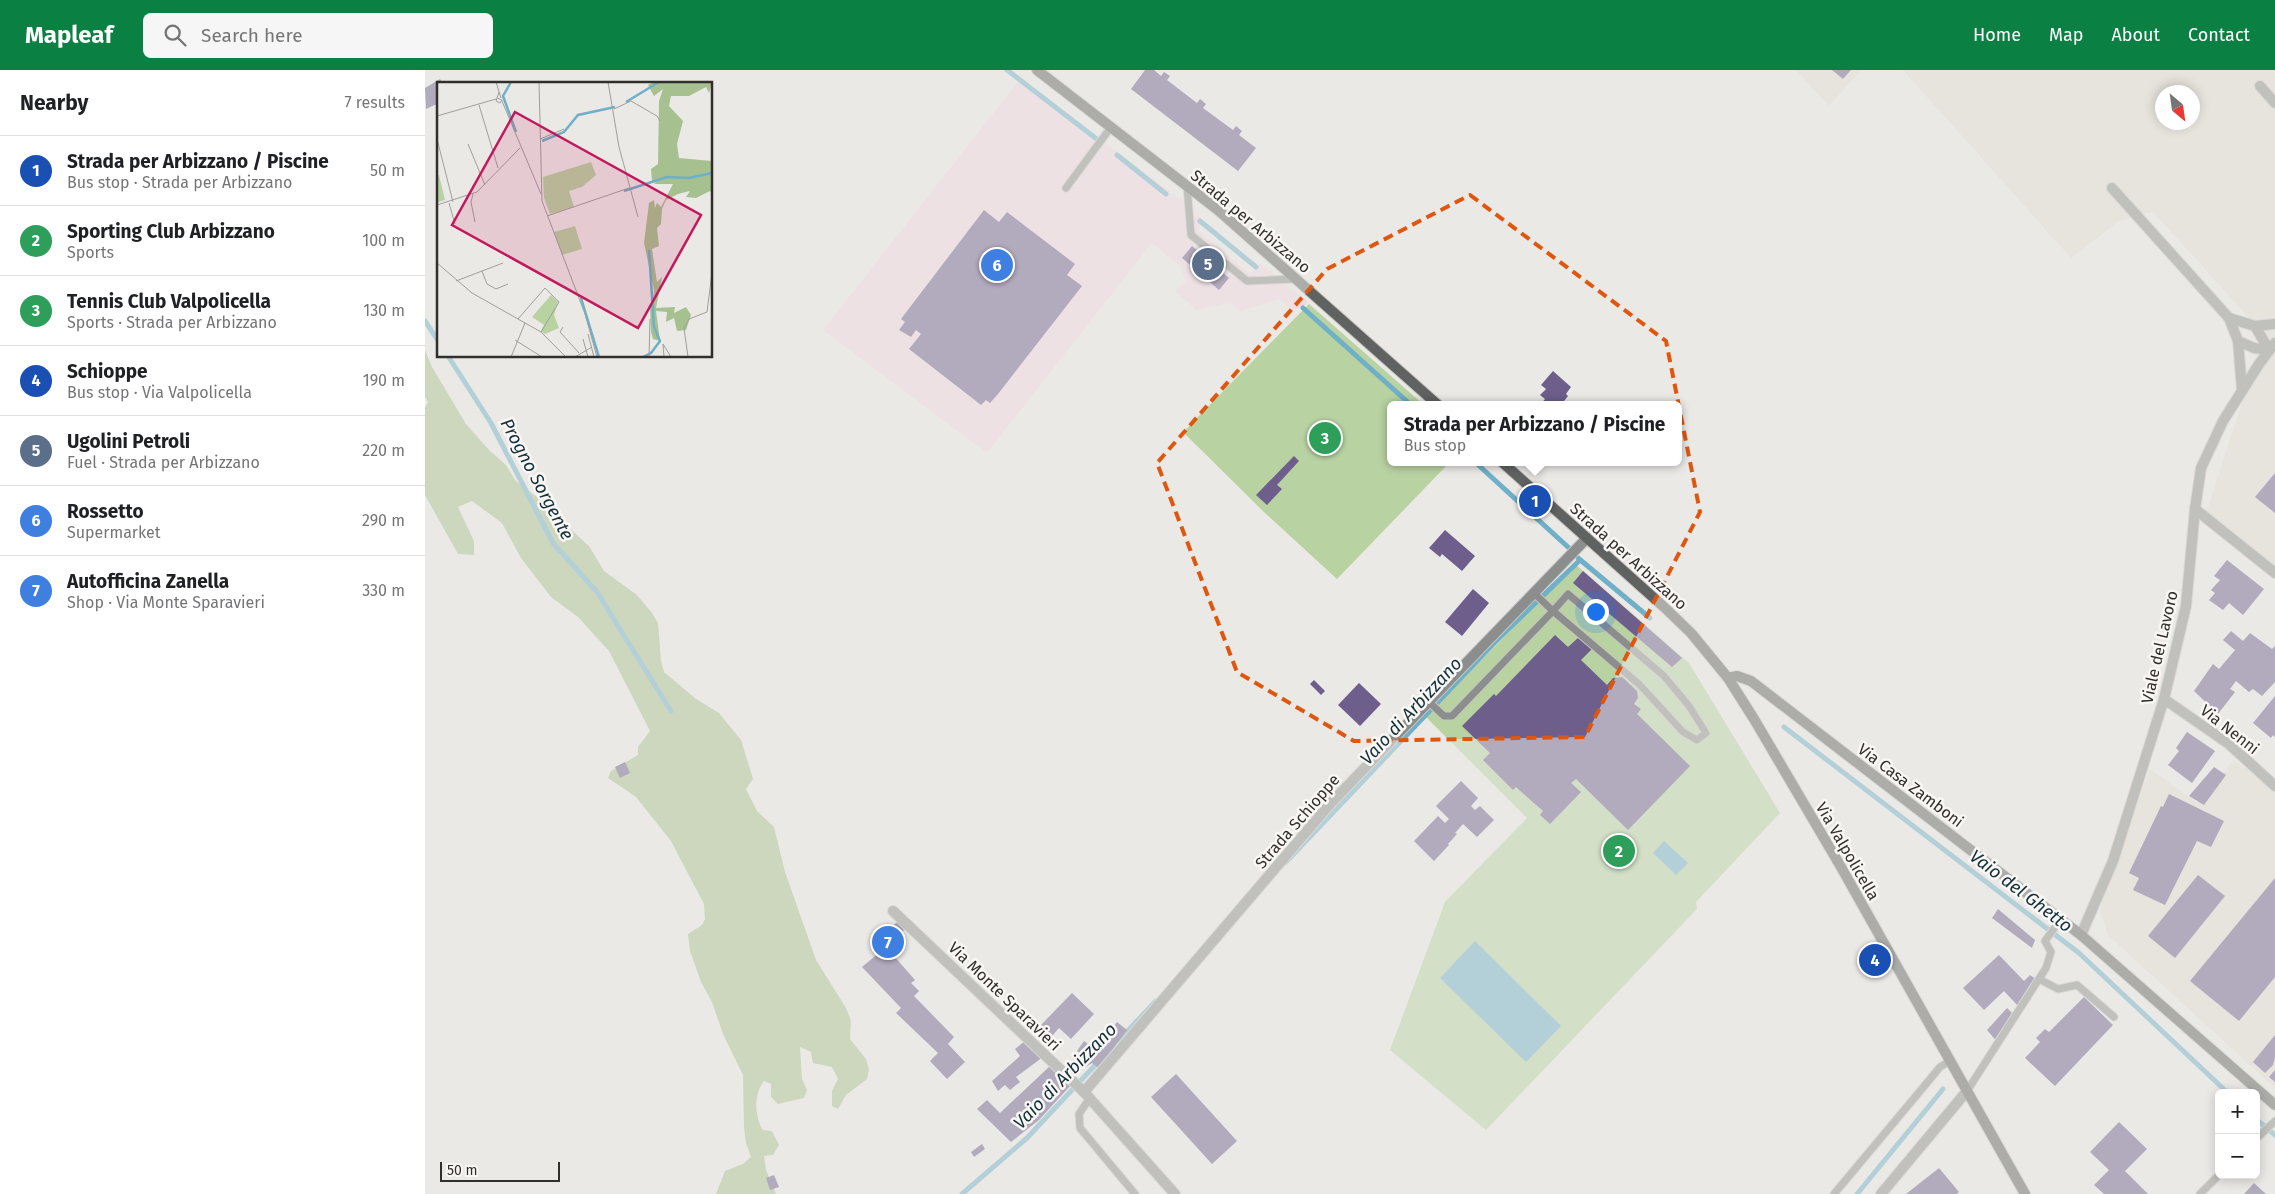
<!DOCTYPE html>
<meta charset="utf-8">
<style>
body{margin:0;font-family:"Fira Sans",sans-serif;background:#f6f6f6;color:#202124}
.controls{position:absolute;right:15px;bottom:15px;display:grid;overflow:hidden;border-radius:8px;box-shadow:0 2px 12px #0003}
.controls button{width:45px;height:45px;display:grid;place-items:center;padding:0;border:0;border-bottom:1px solid #e0e0e0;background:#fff;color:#202124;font:25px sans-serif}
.compass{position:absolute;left:1730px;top:15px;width:45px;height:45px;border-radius:50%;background:#fff;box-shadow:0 2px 12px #0003;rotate:151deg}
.scale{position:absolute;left:15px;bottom:12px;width:120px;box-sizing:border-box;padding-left:5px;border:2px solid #302f2e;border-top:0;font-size:14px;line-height:18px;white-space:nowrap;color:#302f2e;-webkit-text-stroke:4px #f9f6f3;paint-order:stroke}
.you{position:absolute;left:1170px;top:541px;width:18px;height:18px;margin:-12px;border:4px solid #fff;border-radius:50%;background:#1a73e8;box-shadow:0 0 0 8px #1a73e833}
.badge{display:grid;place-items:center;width:32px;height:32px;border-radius:50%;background:#0b8043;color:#fff;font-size:16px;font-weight:700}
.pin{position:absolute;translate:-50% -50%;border:2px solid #fff;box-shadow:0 1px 5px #0006}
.popup{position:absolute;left:962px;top:331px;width:295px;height:65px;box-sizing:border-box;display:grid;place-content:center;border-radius:8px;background:#fff;filter:drop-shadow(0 1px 4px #0005);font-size:16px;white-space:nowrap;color:#757577}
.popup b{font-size:19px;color:#202124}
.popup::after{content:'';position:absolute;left:50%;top:100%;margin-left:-10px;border:10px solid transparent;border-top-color:#fff}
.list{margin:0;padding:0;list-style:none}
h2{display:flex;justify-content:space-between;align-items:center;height:65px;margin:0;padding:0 20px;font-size:21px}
h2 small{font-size:16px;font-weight:400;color:#757577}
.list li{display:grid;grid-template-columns:32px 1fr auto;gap:15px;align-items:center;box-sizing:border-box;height:70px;padding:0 20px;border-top:1px solid #e0e0e0}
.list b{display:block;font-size:19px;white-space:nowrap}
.list p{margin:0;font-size:16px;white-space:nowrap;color:#757577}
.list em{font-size:16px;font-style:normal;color:#757577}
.icon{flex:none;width:28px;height:28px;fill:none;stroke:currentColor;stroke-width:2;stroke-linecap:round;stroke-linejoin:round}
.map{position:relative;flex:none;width:1850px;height:1124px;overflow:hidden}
header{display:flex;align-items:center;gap:30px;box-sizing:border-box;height:70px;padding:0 25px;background:#0b8043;color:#fff}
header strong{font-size:24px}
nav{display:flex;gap:28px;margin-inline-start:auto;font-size:18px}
.search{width:350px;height:45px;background:#f6f6f6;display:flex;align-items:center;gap:12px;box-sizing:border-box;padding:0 18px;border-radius:8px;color:#757577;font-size:19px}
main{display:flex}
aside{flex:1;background:#fff}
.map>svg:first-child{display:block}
.commercial{fill:#f1d8e0}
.built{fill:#e3dbd2;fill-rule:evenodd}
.green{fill:#b8d2a2}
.forest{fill:#a6c18f}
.water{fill:#6fafc7}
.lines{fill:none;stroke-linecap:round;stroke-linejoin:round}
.stream{stroke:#6fafc7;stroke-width:5}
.building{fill:#6d5e8c}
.lane-casing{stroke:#c6c4c1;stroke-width:9}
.street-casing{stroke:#c6c4c1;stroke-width:12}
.secondary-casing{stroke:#c6c4c1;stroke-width:12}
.lane{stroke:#8c8e8d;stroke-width:7}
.street{stroke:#8c8e8d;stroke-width:10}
.secondary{stroke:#606261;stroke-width:10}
.marked{fill:none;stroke:#df570e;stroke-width:4;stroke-dasharray:10 6;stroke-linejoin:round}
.labels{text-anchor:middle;stroke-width:5;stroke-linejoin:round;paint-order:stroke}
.street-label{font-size:16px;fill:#302f2e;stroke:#f9f6f3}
.water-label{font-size:18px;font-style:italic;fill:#12313c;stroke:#f9f6f3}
.inset-river{fill:none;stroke:#6fafc7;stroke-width:2.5}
.inset-road{fill:none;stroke:#a09f9c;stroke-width:1}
.view{fill:#c2185b;fill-opacity:0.15;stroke:#c2185b;stroke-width:2.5}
.inset-edge{fill:none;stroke:#302f2e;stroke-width:2.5}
</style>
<header>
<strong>Mapleaf</strong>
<div class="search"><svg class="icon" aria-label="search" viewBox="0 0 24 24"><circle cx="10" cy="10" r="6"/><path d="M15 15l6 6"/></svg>Search here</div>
<nav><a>Home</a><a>Map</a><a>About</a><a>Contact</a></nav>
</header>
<main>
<aside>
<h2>Nearby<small>7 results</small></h2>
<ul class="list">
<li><span class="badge" style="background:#1a4fb4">1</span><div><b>Strada per Arbizzano / Piscine</b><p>Bus stop · Strada per Arbizzano</p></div><em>50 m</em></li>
<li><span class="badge" style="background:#2e9e5b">2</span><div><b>Sporting Club Arbizzano</b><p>Sports</p></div><em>100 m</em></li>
<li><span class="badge" style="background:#2e9e5b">3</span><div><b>Tennis Club Valpolicella</b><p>Sports · Strada per Arbizzano</p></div><em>130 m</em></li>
<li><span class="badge" style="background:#1a4fb4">4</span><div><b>Schioppe</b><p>Bus stop · Via Valpolicella</p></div><em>190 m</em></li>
<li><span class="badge" style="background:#5c6f8a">5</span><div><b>Ugolini Petroli</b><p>Fuel · Strada per Arbizzano</p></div><em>220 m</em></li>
<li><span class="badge" style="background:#3f7fe0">6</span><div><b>Rossetto</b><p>Supermarket</p></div><em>290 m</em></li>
<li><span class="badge" style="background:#3f7fe0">7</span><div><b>Autofficina Zanella</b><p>Shop · Via Monte Sparavieri</p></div><em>330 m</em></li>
</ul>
</aside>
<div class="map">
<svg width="1850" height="1124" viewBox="0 0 1850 1124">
<rect width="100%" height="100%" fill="#ebe9e6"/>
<polygon class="commercial" points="595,9 759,132 776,148 774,161 825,204 835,193 883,232 877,238 866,239 854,229 815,241 803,233 771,240 750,221 761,212 755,196 727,173 562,383 398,260"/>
<g class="built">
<polygon points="1371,0 1436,0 1404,36"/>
<path d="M1478,0H1850V503L1782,441L1839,264L1728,142L1694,151L1646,188ZM1738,22H1768V52H1738Z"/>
<polygon points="1808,691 1850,714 1850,1018 1683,865 1675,840 1725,699 1774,734"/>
</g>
<g class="green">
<polygon points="884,234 999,335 966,335 966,392 1025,392 912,509 840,443 758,362"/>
<polygon points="1150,494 1264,593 1355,743 1271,832 1272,839 1061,1060 965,980 1020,832 1102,748 1001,647"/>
</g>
<path class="forest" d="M0,280L7,297L41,354L64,380L81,395L90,410L109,425L123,432L137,445L143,457L164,476L179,501L212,525L227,543L233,553L236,591L239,602L271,629L294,643L316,670L328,709L321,719L332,741L349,757L360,802L391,890L421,938L426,951L425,969L441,989L444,999L442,1009L421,1025L413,1039L407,1036V1021L413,1009L407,997L388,993L386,982L375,977L377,1009L382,1020L379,1028L353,1034L346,1027V1014L339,1011C329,1023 329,1047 338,1060L347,1061L354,1075L348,1085L339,1086L341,1100L351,1124H291L300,1101L318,1094L326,1087L321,1073L319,1057L318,1005L298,964L287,932L276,912L265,881L263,864L277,855L280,849L279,834L246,771L211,727L183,708L186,701L213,685V677L225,661L184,581L153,547L126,527L96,488L77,453L47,431L33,437L49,471V485L33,484L0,425V337L3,332L0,327Z"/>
<g class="water">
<polygon points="1239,771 1263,793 1251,805 1228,783"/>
<polygon points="1050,871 1136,956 1101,992 1015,908"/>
</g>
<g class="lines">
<g class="stream">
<polyline points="582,0 673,70"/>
<polyline points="692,85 741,124"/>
<polyline points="775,151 831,197"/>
<polyline points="878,238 986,335"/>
<polyline points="0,251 14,272"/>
<polyline points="23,286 66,353 128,473 172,522 246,641"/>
<polyline points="1050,392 1144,478"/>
<polyline points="1153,488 1225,548"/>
<polyline points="1359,657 1654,883 1803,1023"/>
<polyline points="861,792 1070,572 1155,490"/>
<polyline points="694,970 731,931"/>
<polyline points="1831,1049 1850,1065"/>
<polyline points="537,1124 602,1068 674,991"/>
<polyline points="1432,1124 1518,1019"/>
</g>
</g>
<g class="building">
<polygon points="720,0 729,0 736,6 739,2 745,6 742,10 772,33 775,29 781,34 778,38 808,60 811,56 817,61 814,65 831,78 813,101 706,19"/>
<polygon points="1407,0 1426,0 1418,9"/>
<polygon points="15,9 18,14 14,14 14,33 1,39 0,18"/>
<polygon points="559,140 574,152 582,142 650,194 642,205 657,216 573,324 565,333 561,330 556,335 484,279 496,264 491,260 486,267 474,260 480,252 476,249"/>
<polygon points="767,176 804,208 794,220 757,188"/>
<polygon points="1128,301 1146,317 1141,324 1143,326 1136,335 1115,335 1120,329 1115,325 1121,319 1116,315"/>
<polygon points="869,386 874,391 852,415 857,419 842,435 831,425"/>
<polygon points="1850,403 1850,443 1830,427"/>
<polygon points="1020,460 1050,486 1037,501 1017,484 1015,487 1004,478"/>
<polygon points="1802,490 1839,519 1818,545 1804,533 1798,540 1784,530 1790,523 1786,520 1795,510 1789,506"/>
<polygon points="1158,501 1257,588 1247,597 1148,513"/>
<polygon points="1048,519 1064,533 1037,566 1020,552"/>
<polygon points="1806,561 1818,571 1825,563 1847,579 1850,576 1850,612 1837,626 1828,619 1824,622 1811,611 1805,619 1810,622 1793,644 1769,621 1788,594 1794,599 1810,580 1798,570"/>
<polygon points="1130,565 1143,577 1154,567 1167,579 1156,590 1182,615 1188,608 1197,607 1212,621 1213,628 1209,634 1216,639 1212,644 1265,696 1203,760 1151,709 1146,713 1156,722 1125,754 1115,745 1118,741 1110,734 1091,717 1088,720 1058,690 1065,683 1037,656 1069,624 1071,626"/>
<polygon points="889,610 900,621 896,625 885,614"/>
<polygon points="934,613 956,634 935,656 913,635"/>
<polygon points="1850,626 1850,667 1848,665 1846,668 1828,653"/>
<polygon points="1762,662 1790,681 1767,713 1743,695 1754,681 1751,678"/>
<polygon points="200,692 205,703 195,708 190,697"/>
<polygon points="1789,697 1801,705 1779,735 1764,726"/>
<polygon points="1036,711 1053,728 1046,736 1050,740 1055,736 1069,750 1052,767 1038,754 1030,763 1032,764 1023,774 1024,775 1009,791 989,771 1013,746 1020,753 1024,749 1011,736"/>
<polygon points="1744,724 1799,751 1786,777 1772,771 1740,835 1708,820 1714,808 1704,803 1736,736 1738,737"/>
<polygon points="1773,805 1800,826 1750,888 1723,866"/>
<polygon points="1850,808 1850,907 1814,951 1765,911"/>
<polygon points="1573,839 1610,870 1607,878 1567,848"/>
<polygon points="472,852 479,860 471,867 464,859"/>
<polygon points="461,877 490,910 486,913 494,921 489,926 529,967 523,974 540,992 522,1009 505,991 513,983 471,943 476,938 437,897"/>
<polygon points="1574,885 1599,911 1605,905 1612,910 1594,937 1579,921 1559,940 1538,918"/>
<polygon points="647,923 669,944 646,969 634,958 627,966 616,955"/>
<polygon points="1659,927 1688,955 1630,1016 1600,988 1615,972 1611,968 1620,959 1624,962"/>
<polygon points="1582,938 1589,945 1573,973 1562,960"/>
<polygon points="692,952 702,960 674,998 667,993 654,1001 647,994 658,986 652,981 659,971 671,980"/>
<polygon points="1850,965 1850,987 1848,995 1840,1003 1828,992"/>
<polygon points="601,970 618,987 591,1007 595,1012 585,1020 580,1015 573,1021 567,1011 595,986 590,979"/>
<polygon points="626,995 646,1015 614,1050 586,1072 552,1039 562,1030 575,1043"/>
<polygon points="1850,1000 1850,1012 1844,1007"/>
<polygon points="751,1004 812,1071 787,1094 726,1027"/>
<polygon points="1694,1052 1722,1079 1700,1101 1723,1124 1679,1124 1669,1115 1684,1100 1665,1082"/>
<polygon points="557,1074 560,1079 549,1087 546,1082"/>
<polygon points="1514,1098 1534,1122 1532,1124 1481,1124"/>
<polygon points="349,1105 354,1117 345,1120 341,1108"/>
<polygon points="1829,1113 1841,1124 1819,1124"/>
</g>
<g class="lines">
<g class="lane-casing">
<g id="lane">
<polyline points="762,116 766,165 822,211 871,209"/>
<polyline points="641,118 686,57"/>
<polyline points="1004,632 1019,646 1027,646 1128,541 1215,615 1258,662 1272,670 1281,663 1264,636 1239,606 1143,524 1128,541 1109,523"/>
<polyline points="1614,909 1633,919 1652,915 1689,947"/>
<polyline points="1542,1021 1621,898 1626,882 1620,871 1636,849"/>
<polyline points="665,1028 654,1044 655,1058 710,1124"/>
<polyline points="1831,1069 1850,1051"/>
<polyline points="1409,1124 1501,1014 1515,997 1525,991"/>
<polyline points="1775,1124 1794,1105"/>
</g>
</g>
<g class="street-casing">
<g id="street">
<polyline points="1835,16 1850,33"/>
<polyline points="1687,118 1804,248 1813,271 1817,320"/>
<polyline points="1804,248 1830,256 1850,254"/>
<polyline points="1830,256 1844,280"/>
<polyline points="1813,271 1829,278 1844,280"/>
<polyline points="1770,439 1850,503"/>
<polyline points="1739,629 1804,674 1850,716"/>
<polyline points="468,841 659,1022 750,1124"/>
<polyline points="1656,865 1688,791 1739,629 1761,536 1770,439 1776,398 1798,351 1834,294 1850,273"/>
<polyline points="659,1022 905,734 1162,468"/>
<polyline points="1456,1124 1542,1021"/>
</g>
</g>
<g class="secondary-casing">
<g id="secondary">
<polyline points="612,0 793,140 1013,335"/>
<polyline points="1077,392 1239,537 1266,563 1303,608 1329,649 1416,797 1600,1124"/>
<polyline points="1303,608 1312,606 1326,611 1656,865 1850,1035"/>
</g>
</g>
<use href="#lane" class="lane"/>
<use href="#street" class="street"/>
<use href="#secondary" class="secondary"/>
</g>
<path d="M0 0H1850V1124H0ZM1045,125L1241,271L1275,442L1160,667L929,671L812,602L732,393L902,199Z" fill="#ebe9e6" fill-opacity=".55" fill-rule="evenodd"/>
<path class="marked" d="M1045,125L1241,271L1275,442L1160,667L929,671L812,602L732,393L902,199Z"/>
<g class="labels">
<g class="street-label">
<text transform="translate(826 151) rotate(40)" y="6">Strada per Arbizzano</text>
<text transform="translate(1204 486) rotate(42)" y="6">Strada per Arbizzano</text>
<text transform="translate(1734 577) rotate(-77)" y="6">Viale del Lavoro</text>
<text transform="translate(1805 659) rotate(38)" y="6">Via Nenni</text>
<text transform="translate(1486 715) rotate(37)" y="6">Via Casa Zamboni</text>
<text transform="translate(872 751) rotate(-49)" y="6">Strada Schioppe</text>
<text transform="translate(1423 781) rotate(60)" y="6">Via Valpolicella</text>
<text transform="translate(580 926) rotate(44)" y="6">Via Monte Sparavieri</text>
</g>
<g class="water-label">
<text transform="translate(112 409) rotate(62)" y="6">Progno Sorgente</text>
<text transform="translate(986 641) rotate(-47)" y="6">Vaio di Arbizzano</text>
<text transform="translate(1596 821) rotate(37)" y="6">Vaio del Ghetto</text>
<text transform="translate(640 1006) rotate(-46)" y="6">Vaio di Arbizzano</text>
</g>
</g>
<g transform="translate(12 12)">
<rect width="275" height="275" fill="#ebe9e6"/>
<path d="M154,80L159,93L145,105L132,109L137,125L113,132L107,116L106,95ZM2,93L8,118L1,120L0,94ZM138,144L145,167L125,173L117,150ZM114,213L121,220L117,233L122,246L108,252L104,249L107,243L95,235Z" fill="#b8d2a2"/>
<path d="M216,0H275L272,11L269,5L252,14H234L232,24L246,39L240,62L242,76L275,79V111L273,109L259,116L249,115L253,109L241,112L229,118L225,127L224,142L220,146L222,164L215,167L220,200L225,195L219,226L238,225L237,231L249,225L254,233L249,248L240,249L237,236L229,240L230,230L219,229L223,259L216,257L214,250L213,224L216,221L217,208L207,161L212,121L217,118L218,126L220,121L224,125L236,102H217L221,98L215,99L214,87L221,82L222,19L226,7L217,14L211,3Z" fill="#a6c18f"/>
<path class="inset-river" d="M74,0L66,14L79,50M189,20L222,0M105,59L127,50L141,33L178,25M187,109L230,95L252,96L275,91M144,216L162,275M206,275L214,271L223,259L217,245L212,168"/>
<path class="inset-road" d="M59,0L64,16M102,0L105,119L148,232L160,275M171,0L182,65L201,135M60,16L65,18L63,21L59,19L62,10M65,19L104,112M42,23L61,86M177,27L194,19L220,34L223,39M0,34L59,17M0,57L16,120M103,57L127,47M31,62L48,103M36,112L34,120L38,140M12,121L18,142M0,123L40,110L83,66M110,134L192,106M0,181L35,211L104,250L129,275M45,189L50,202L59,207L71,202M19,199L66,181M81,237L108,206L122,220L104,250M126,245L123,250L142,271M151,252L157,275M146,257L151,275M78,258L105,275M74,275L88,241M138,275L155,265M212,275L213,237M227,275L226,262L234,275M251,275L247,246L252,237L270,230L275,191"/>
<path class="view" d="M78,30L264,133L201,246L15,143Z"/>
<rect width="275" height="275" class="inset-edge"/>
</g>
</svg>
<div class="controls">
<button>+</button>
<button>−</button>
</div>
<svg class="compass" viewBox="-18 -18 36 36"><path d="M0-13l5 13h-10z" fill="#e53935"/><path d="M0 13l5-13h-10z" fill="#757577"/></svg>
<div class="scale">50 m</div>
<div class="you"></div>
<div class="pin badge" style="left:1110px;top:431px;background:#1a4fb4">1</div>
<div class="popup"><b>Strada per Arbizzano / Piscine</b>Bus stop</div>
<div class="pin badge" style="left:1194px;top:781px;background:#2e9e5b">2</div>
<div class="pin badge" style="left:900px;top:368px;background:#2e9e5b">3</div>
<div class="pin badge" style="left:1450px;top:890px;background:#1a4fb4">4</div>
<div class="pin badge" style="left:783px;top:194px;background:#5c6f8a">5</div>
<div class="pin badge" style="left:572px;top:195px;background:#3f7fe0">6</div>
<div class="pin badge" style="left:463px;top:872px;background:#3f7fe0">7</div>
</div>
</main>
